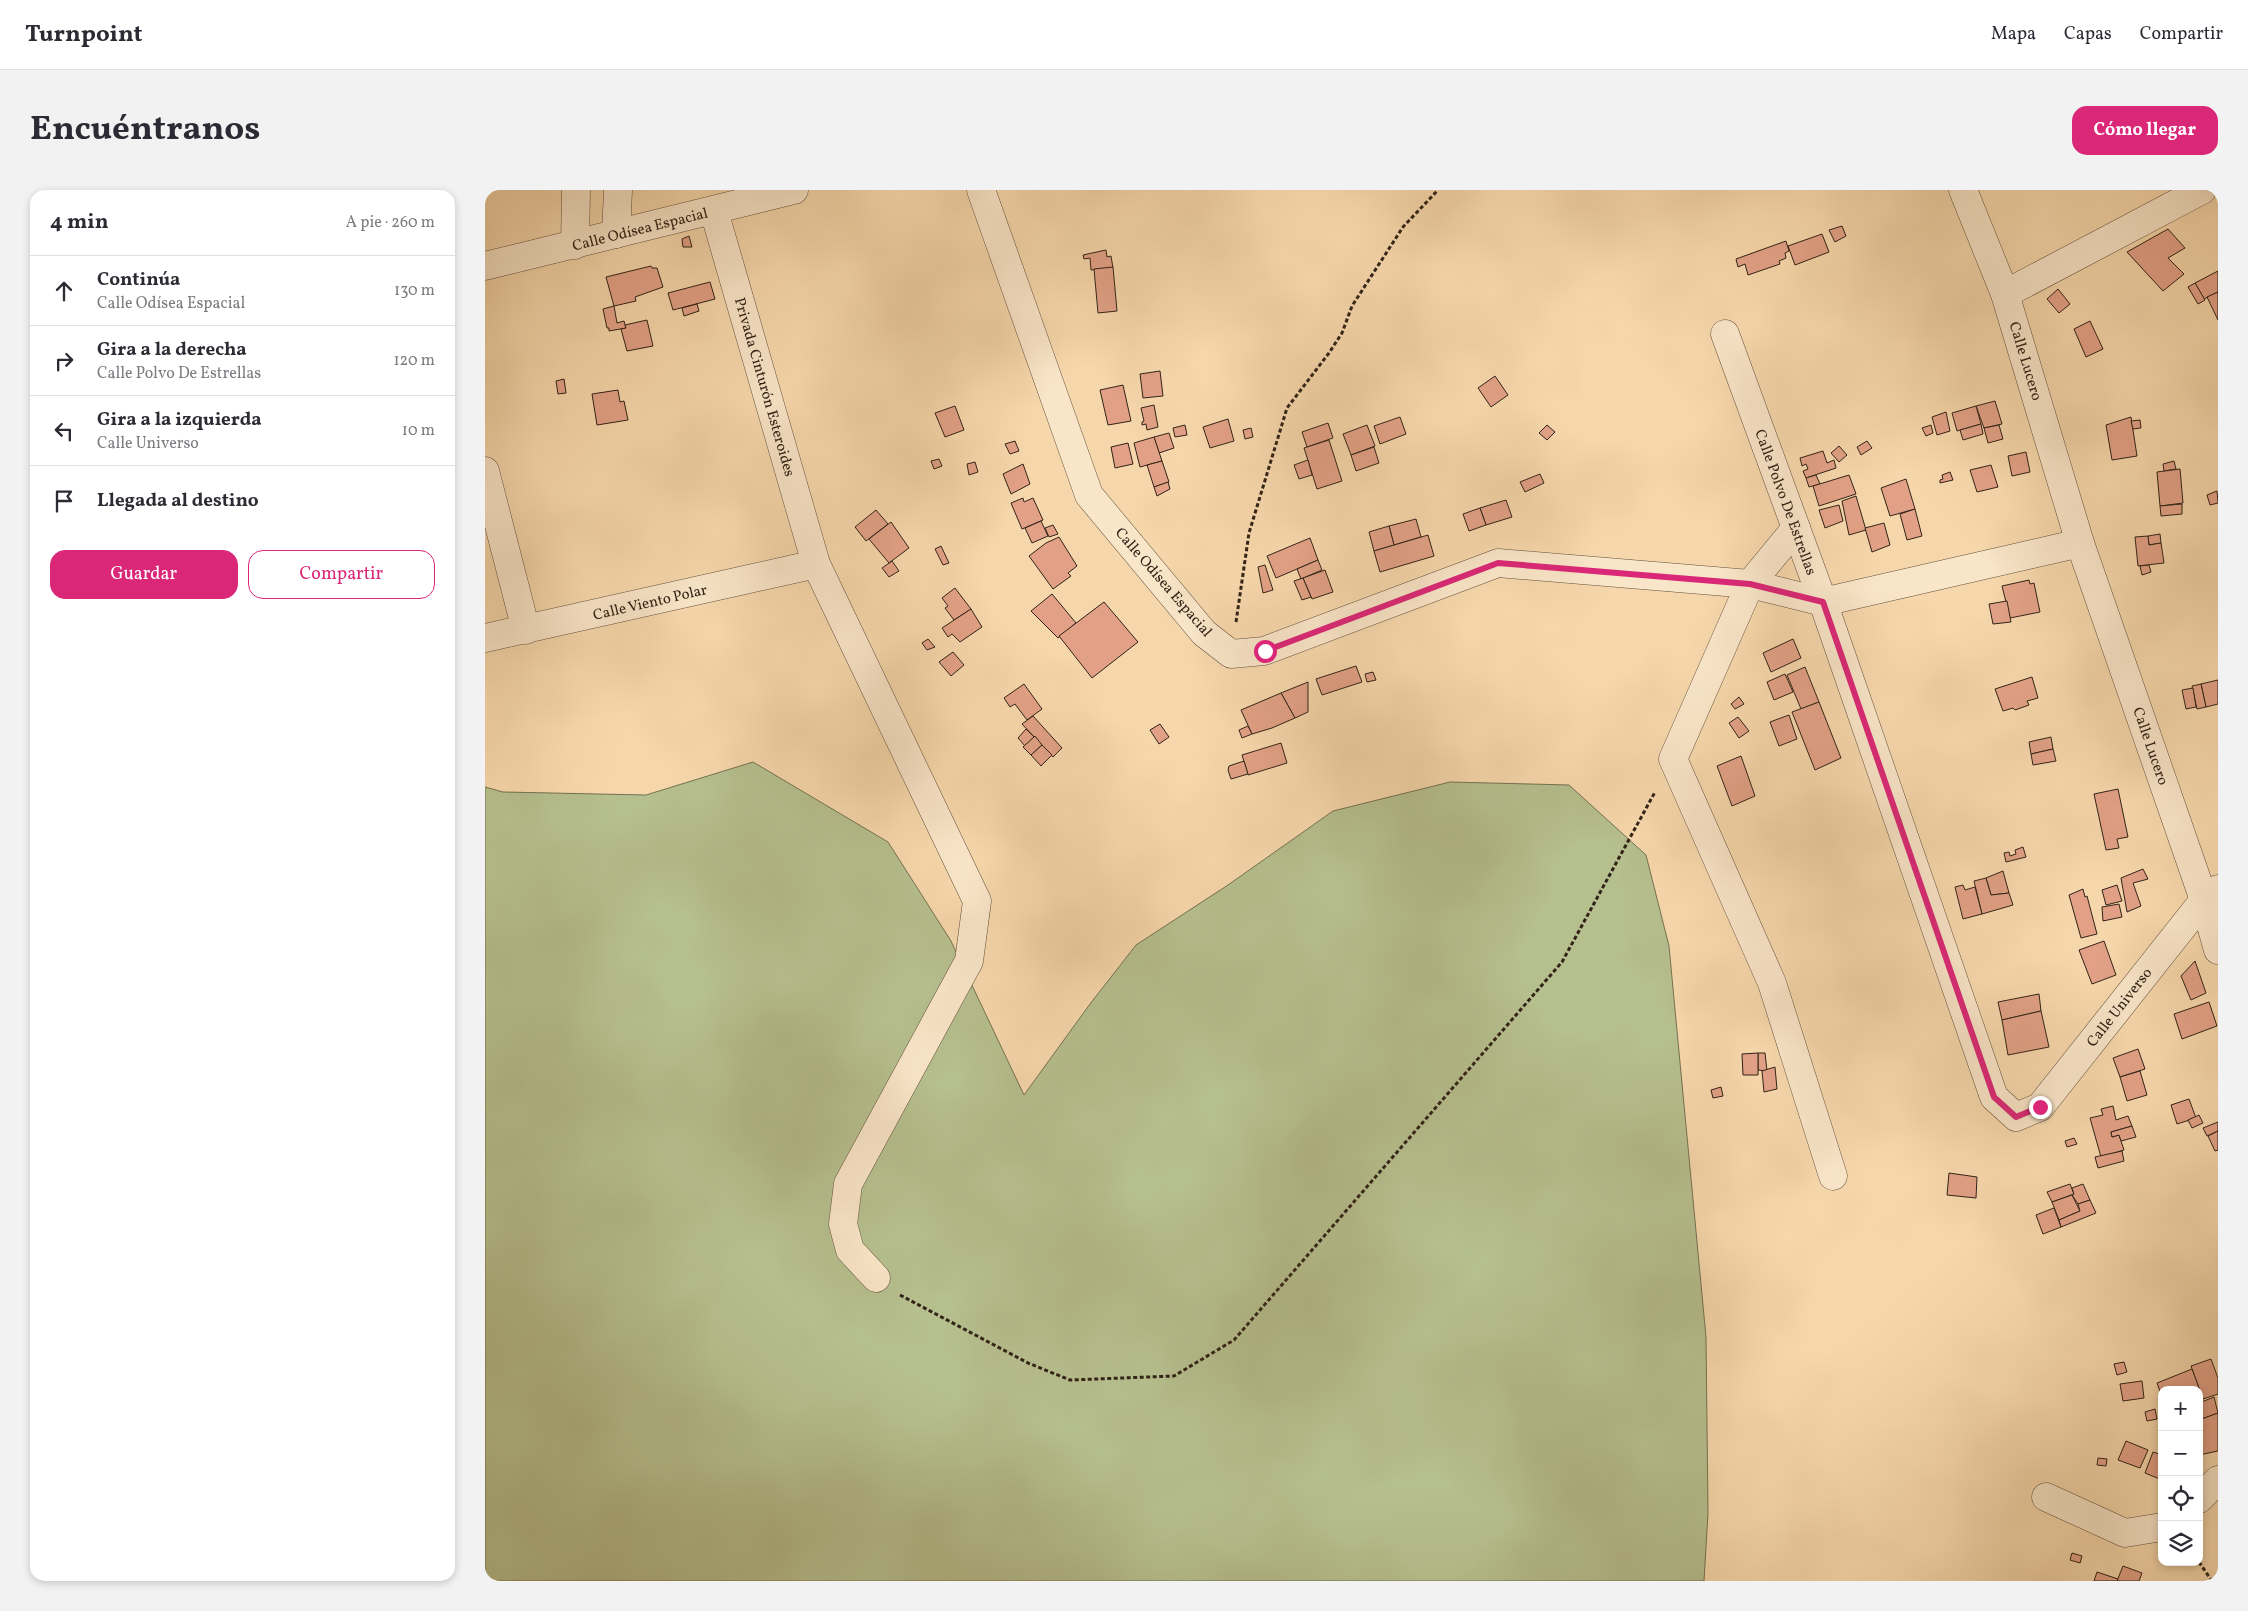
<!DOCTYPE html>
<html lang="es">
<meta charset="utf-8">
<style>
body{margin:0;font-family:Vollkorn,serif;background:#f2f2f3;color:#2b2b33}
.controls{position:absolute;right:15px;bottom:15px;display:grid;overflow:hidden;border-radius:10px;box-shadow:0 2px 8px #0003}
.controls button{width:45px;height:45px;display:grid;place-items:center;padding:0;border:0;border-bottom:1px solid #e1e1e2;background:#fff;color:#2b2b33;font:25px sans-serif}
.stop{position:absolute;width:15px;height:15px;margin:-11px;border:4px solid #db2777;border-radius:50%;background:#fff}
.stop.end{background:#db2777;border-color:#fff;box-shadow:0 1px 5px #0008}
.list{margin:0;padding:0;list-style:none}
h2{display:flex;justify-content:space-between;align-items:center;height:65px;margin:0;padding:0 20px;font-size:21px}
h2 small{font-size:16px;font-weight:400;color:#7c7c81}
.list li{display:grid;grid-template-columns:32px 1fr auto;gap:15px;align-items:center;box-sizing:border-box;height:70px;padding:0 20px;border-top:1px solid #e1e1e2}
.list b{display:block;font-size:19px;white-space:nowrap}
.list p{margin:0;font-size:16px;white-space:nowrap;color:#7c7c81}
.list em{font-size:16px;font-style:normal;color:#7c7c81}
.actions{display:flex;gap:10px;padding:15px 20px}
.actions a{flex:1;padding:11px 0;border:1px solid #db2777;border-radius:15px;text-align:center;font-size:18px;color:#db2777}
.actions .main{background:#db2777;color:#fff}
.icon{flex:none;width:28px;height:28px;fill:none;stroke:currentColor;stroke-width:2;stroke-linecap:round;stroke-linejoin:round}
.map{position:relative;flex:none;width:1733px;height:1391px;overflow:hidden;border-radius:15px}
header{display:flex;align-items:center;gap:30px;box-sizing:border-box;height:70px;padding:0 25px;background:#fff;border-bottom:1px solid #e1e1e2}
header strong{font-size:24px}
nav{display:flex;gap:28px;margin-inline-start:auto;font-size:18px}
.intro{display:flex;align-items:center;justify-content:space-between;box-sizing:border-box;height:120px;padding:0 30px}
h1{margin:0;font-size:35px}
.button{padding:12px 22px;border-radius:15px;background:#db2777;color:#fff;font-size:18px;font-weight:700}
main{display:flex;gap:30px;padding:0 30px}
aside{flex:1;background:#fff;border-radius:15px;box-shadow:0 2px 8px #0003}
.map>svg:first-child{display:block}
.green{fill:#b6bf8e;stroke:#747152}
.building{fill:#e2a186;stroke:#312317}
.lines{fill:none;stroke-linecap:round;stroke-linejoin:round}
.street-casing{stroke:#62503c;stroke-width:29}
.path{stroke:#312317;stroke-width:3;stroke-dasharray:4 2.5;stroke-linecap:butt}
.street{stroke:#f9e5c8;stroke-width:28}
.route{stroke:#db2777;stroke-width:6}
.labels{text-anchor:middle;stroke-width:4.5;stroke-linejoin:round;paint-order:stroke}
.street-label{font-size:15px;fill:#312317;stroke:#f9e5c8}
</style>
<header>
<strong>Turnpoint</strong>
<nav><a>Mapa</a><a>Capas</a><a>Compartir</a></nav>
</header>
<div class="intro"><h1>Encuéntranos</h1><a class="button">Cómo llegar</a></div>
<main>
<aside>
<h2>4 min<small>A pie · 260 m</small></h2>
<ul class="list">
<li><svg class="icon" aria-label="ahead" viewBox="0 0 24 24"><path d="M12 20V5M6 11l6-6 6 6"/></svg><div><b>Continúa</b><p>Calle Odísea Espacial</p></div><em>130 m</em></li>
<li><svg class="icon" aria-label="right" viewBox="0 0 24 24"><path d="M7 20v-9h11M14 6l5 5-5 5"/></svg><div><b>Gira a la derecha</b><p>Calle Polvo De Estrellas</p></div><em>120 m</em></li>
<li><svg class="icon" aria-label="left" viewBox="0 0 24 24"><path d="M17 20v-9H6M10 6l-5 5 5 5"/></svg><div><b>Gira a la izquierda</b><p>Calle Universo</p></div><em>10 m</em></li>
<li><svg class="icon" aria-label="arrive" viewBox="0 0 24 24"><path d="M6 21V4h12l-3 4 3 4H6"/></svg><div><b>Llegada al destino</b></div></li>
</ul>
<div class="actions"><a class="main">Guardar</a><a>Compartir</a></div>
</aside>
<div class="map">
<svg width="1733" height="1391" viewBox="0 0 1733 1391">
<rect width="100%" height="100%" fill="#f6d7ab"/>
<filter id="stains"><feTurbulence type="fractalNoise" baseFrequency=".004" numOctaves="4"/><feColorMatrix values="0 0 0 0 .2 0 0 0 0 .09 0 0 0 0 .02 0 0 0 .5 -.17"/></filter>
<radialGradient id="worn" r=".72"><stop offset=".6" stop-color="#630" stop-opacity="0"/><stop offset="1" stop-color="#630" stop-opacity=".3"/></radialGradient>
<polygon class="green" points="268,572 403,652 466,751 539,905 605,814 651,755 743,695 848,621 965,592 1084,595 1161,665 1184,756 1221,1147 1223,1323 1219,1391 0,1391 0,597 18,602 161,605"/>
<g class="building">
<polygon points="1357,36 1361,46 1350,52 1344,40"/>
<polygon points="1683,39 1700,58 1683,68 1699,84 1678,101 1642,62"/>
<polygon points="1337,44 1344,62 1310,75 1303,56"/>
<polygon points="204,46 207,57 198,57 197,49"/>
<polygon points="1301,51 1304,61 1300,63 1301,68 1294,71 1295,74 1263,85 1260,74 1253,77 1251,69"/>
<polygon points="621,60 622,67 626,66 628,78 606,80 605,68 599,69 598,65"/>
<polygon points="166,76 167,78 172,78 178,97 150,107 151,111 129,116 121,87"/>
<polygon points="628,77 632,121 613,123 609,79"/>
<polygon points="1733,81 1733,102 1719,109 1710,93"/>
<polygon points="225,92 230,109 188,120 183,103"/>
<polygon points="1710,93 1720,110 1713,114 1703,97"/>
<polygon points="1573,99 1585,114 1574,123 1562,109"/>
<polygon points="1733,102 1733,130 1722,107"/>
<polygon points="212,114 214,121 199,126 197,118"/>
<polygon points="129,116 132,133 139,131 141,138 124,141 124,138 122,138 118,119"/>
<polygon points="162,130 168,156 142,161 136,139 141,138 140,135"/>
<polygon points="1605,131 1618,159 1601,167 1589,139"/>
<polygon points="675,181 678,206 658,208 655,184"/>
<polygon points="1010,186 1023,205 1006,217 993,198"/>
<polygon points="79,189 81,203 73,204 71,191"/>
<polygon points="638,195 646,231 623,235 615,200"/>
<polygon points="133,200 135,212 139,211 143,230 112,235 107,204"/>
<polygon points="1510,211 1517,234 1499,238 1491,216"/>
<polygon points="669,215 673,237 662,240 661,234 657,235 657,232 659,231 656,218"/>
<polygon points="470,216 479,240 460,247 450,223"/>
<polygon points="1491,216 1496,234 1472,241 1467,223"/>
<polygon points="1461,222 1465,241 1452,245 1447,227"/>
<polygon points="915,227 921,244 895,254 889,236"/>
<polygon points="1646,227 1652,266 1627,270 1621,235"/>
<polygon points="743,229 749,251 725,258 718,237"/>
<polygon points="1655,230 1656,238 1648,239 1646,231"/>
<polygon points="843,233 848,248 822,257 817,242"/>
<polygon points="1496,234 1498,244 1478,250 1475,240"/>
<polygon points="700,235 702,245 690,247 688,238"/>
<polygon points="882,235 890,256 866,265 858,244"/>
<polygon points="1062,235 1070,242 1062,250 1054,243"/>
<polygon points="1446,235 1448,243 1441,246 1437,238"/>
<polygon points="1514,235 1518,249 1503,253 1499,238"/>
<polygon points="766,238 768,247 760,249 758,240"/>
<polygon points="684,243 689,258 674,263 669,247"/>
<polygon points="669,247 677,271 655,277 649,253"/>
<polygon points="844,250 857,291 832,299 819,258"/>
<polygon points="530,251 534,261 525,264 520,254"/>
<polygon points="1382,251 1387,258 1376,265 1372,257"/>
<polygon points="643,253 648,274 630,278 626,257"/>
<polygon points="1354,256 1362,265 1354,272 1346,263"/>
<polygon points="889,257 894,273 871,281 866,265"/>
<polygon points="1338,261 1342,273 1349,270 1351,278 1321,288 1318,281 1323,279 1321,274 1317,276 1315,268"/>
<polygon points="1541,262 1545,282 1527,286 1523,266"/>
<polygon points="454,269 457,276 449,279 446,271"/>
<polygon points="823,270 827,285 814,289 809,275"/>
<polygon points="677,271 684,292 669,297 662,275"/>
<polygon points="1689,271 1691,279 1679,281 1678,274"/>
<polygon points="490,272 493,282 484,285 482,274"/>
<polygon points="538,274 545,294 526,304 518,284"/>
<polygon points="1506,275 1513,297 1492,302 1485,280"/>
<polygon points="1695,279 1698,313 1675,316 1672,282"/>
<polygon points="1465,282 1468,290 1455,293 1455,290 1458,289 1457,285"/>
<polygon points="1055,284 1059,293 1040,302 1035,292"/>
<polygon points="1331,285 1335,294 1324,297 1321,288"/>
<polygon points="1364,285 1371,304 1334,316 1328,296"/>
<polygon points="1421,289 1430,319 1405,326 1396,298"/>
<polygon points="683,292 685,299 672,306 669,297"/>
<polygon points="1732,301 1733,313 1725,315 1722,305"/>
<polygon points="1371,306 1381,340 1364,345 1357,311"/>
<polygon points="538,308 539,312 548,308 558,330 537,339 526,313"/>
<polygon points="1021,310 1027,327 1001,335 995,318"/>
<polygon points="1697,314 1697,324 1676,326 1675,316"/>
<polygon points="1354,315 1358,331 1340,338 1334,320"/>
<polygon points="995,318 1001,335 984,341 978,324"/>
<polygon points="1430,319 1437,346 1422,350 1415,324"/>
<polygon points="391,320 403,334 381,351 370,337"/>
<polygon points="931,329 936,347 909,355 904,336"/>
<polygon points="556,331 563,346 547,353 540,338"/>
<polygon points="406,332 424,358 404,373 384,349"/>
<polygon points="1399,333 1405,355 1387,362 1380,338"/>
<polygon points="568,335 573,344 564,347 560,338"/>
<polygon points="904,336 909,355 889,361 884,342"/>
<polygon points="1675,344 1676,353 1664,355 1663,346"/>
<polygon points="943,345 949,366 895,382 889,361"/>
<polygon points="1663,346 1664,355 1676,353 1679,373 1653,376 1650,347"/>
<polygon points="574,347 592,376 583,383 586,386 568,399 544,366 561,353"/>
<polygon points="825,348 833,370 791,388 782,366"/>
<polygon points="456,356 464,373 458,375 450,359"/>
<polygon points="833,370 837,380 816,389 812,379"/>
<polygon points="407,371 414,381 404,387 397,378"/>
<polygon points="780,375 788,400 778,403 773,377"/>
<polygon points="1664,375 1666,382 1657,385 1655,376"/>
<polygon points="840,380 848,402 827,409 818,388"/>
<polygon points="818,388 826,407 817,410 809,391"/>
<polygon points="1544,390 1545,394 1549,393 1555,422 1525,428 1517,396"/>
<polygon points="470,398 486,419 469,430 460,418 463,416 457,408"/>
<polygon points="567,404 591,433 573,448 546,421"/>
<polygon points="1522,411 1526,432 1508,434 1504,414"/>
<polygon points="619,412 653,452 607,488 574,446"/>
<polygon points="486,419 497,437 475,452 467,444 463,447 457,438"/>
<polygon points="443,449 450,457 442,460 437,453"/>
<polygon points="1308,449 1316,468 1286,482 1278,463"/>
<polygon points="468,462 479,475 466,486 454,472"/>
<polygon points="871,476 877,492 837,505 831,489"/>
<polygon points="1320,477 1334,512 1316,519 1302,485"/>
<polygon points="888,482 891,490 882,492 880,484"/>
<polygon points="1300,484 1308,502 1289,510 1282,492"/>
<polygon points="1547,487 1553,508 1542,511 1544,515 1530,520 1528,518 1518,521 1510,499"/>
<polygon points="1733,490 1733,514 1721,517 1716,494"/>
<polygon points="823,492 823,522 810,528 796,503"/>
<polygon points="539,494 557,519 542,530 530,514 525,517 519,508"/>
<polygon points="1716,494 1721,517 1712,519 1707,496"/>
<polygon points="1708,498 1711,517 1701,519 1697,500"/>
<polygon points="796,503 810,528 787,538 767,544 756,520"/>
<polygon points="1254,507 1259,514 1250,519 1246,514"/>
<polygon points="1334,512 1356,568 1330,580 1307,522"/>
<polygon points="1304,525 1312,549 1294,556 1285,532"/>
<polygon points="548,526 577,558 568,567 537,534"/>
<polygon points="1253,527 1264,541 1254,548 1244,533"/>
<polygon points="675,534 684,547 674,554 665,540"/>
<polygon points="763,536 767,544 757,548 754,540"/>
<polygon points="541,539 549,547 540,556 533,548"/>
<polygon points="550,546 557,555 546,565 538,557"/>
<polygon points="1566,547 1568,559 1546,564 1544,552"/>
<polygon points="796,553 802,573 763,585 757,565"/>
<polygon points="557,555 567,565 556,576 546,565"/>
<polygon points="1568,559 1571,571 1548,575 1546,564"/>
<polygon points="1256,566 1270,606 1247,616 1232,576"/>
<polygon points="759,571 763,584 746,589 743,580 744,576"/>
<polygon points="1633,599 1643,647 1632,649 1634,658 1621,660 1609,604"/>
<polygon points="1538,657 1541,667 1521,672 1519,663 1524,662 1525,666 1531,664 1530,660"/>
<polygon points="1658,679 1663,689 1648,693 1656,716 1642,722 1636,688"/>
<polygon points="1518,681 1524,703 1506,705 1501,688"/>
<polygon points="1501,688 1506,705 1524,703 1528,715 1497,724 1489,691"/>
<polygon points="1478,695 1480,700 1490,697 1497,724 1478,729 1470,697"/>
<polygon points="1632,695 1637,711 1621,715 1617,700"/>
<polygon points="1598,699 1600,707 1602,706 1612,744 1596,748 1584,705"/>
<polygon points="1634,714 1637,727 1618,731 1617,717"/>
<polygon points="1619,751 1631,785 1607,794 1594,760"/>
<polygon points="1710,771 1721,803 1706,810 1696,786"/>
<polygon points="1554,804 1556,821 1517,830 1513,812"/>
<polygon points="1724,812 1732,836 1697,849 1689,824"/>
<polygon points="1556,821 1564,857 1523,865 1517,830"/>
<polygon points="1653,859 1660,879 1635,887 1628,868"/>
<polygon points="1273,863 1280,863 1282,881 1273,880"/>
<polygon points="1273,863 1273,885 1258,885 1257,864"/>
<polygon points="1290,877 1292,899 1279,902 1277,881"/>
<polygon points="1655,881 1662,905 1642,911 1635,887"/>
<polygon points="1236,897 1238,906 1228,908 1226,900"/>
<polygon points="1704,909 1711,928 1692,934 1686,915"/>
<polygon points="1628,916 1631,930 1643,926 1647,936 1626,942 1627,947 1634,945 1639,960 1616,967 1605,928 1618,925 1616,919"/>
<polygon points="1714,925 1718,933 1707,938 1703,930"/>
<polygon points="1733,932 1733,941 1722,946 1718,938"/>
<polygon points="1647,936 1651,947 1636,951 1634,945 1627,947 1626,942"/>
<polygon points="1733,941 1733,960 1730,961 1723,946"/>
<polygon points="1589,948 1592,954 1582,957 1580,951"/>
<polygon points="1637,961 1639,971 1613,978 1610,967"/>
<polygon points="1464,983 1492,987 1491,1008 1462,1005"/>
<polygon points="1585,994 1589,1004 1567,1012 1562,1002"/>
<polygon points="1598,994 1605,1010 1593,1014 1587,1005 1589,1004 1587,998"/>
<polygon points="1587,1005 1595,1021 1574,1030 1567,1012"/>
<polygon points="1605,1010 1611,1023 1576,1037 1574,1030 1595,1021 1593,1014"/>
<polygon points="1569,1018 1576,1037 1558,1044 1551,1025"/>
<polygon points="1726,1169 1733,1188 1733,1204 1718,1209 1706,1176"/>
<polygon points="1639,1172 1642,1182 1632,1185 1629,1174"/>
<polygon points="1707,1179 1717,1206 1714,1207 1714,1200 1677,1200 1677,1207 1672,1193"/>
<polygon points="1657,1191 1659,1208 1638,1211 1635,1194"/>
<polygon points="1729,1207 1733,1223 1714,1230 1714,1213"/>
<polygon points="1670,1219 1672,1229 1662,1231 1660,1222"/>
<polygon points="1733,1223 1733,1261 1714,1265 1714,1230"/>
<polygon points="1641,1251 1663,1260 1655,1278 1633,1270"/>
<polygon points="1668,1262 1677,1265 1677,1290 1660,1283"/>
<polygon points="1613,1268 1622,1269 1621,1276 1612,1275"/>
<polygon points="1587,1363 1597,1366 1595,1373 1585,1370"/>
<polygon points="1638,1376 1657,1383 1654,1391 1632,1391"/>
<polygon points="1612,1382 1633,1389 1632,1391 1609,1391"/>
</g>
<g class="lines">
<g class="street-casing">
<g id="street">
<polyline points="496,0 604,305 719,443 746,464 779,461 1013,373 1265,394 1338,412 1595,353"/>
<polyline points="1478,0 1520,104 1595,353 1719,710 1733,760"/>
<polyline points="229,21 331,374 492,711 484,771 363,994 358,1034 365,1060 391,1088"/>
<polyline points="131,44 133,0"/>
<polyline points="90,55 91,0"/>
<polyline points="0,76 309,0"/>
<polyline points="1520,104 1717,0"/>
<polyline points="1240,144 1338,412 1509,907 1531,927 1555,917 1719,710 1733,699"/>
<polyline points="0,281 41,440"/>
<polyline points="1311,338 1265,394 1188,569 1287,793 1348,986"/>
<polyline points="0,448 331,374"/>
<polyline points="1561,1307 1640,1343 1677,1337"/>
<polyline points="1714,1309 1733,1290"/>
</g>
</g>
<g class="path">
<polyline points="751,432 764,343 802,218 844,163 857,143 867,116 918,37 953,0"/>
<polyline points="415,1105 543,1173 585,1190 689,1186 749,1150 1077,772 1170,602"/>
<polyline points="1714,1372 1727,1391"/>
</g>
<use href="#street" class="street"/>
</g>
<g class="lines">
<polyline class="route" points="780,461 1013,373 1265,394 1338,412 1509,907 1531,927 1555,917"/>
</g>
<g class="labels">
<g class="street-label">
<text transform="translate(155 39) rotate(-14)" y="5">Calle Odísea Espacial</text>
<text transform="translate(1541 171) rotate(73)" y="5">Calle Lucero</text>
<text transform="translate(280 197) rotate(74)" y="5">Privada Cinturón Esteroides</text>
<text transform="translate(1301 312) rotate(70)" y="5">Calle Polvo De Estrellas</text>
<text transform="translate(679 392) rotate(49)" y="5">Calle Odísea Espacial</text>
<text transform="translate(165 412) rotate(-13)" y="5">Calle Viento Polar</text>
<text transform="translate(1666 556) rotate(71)" y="5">Calle Lucero</text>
<text transform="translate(1634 817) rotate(-52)" y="5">Calle Universo</text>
</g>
</g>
<rect width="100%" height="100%" filter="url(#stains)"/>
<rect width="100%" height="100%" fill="url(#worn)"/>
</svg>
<div class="controls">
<button>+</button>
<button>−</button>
<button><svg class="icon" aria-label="locate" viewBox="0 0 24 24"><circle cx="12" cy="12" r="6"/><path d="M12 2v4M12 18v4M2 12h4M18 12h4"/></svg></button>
<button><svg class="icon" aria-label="layers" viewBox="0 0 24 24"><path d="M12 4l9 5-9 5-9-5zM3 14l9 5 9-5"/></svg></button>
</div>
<div class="stop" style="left:780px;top:461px"></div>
<div class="stop end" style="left:1555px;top:917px"></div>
</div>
</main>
